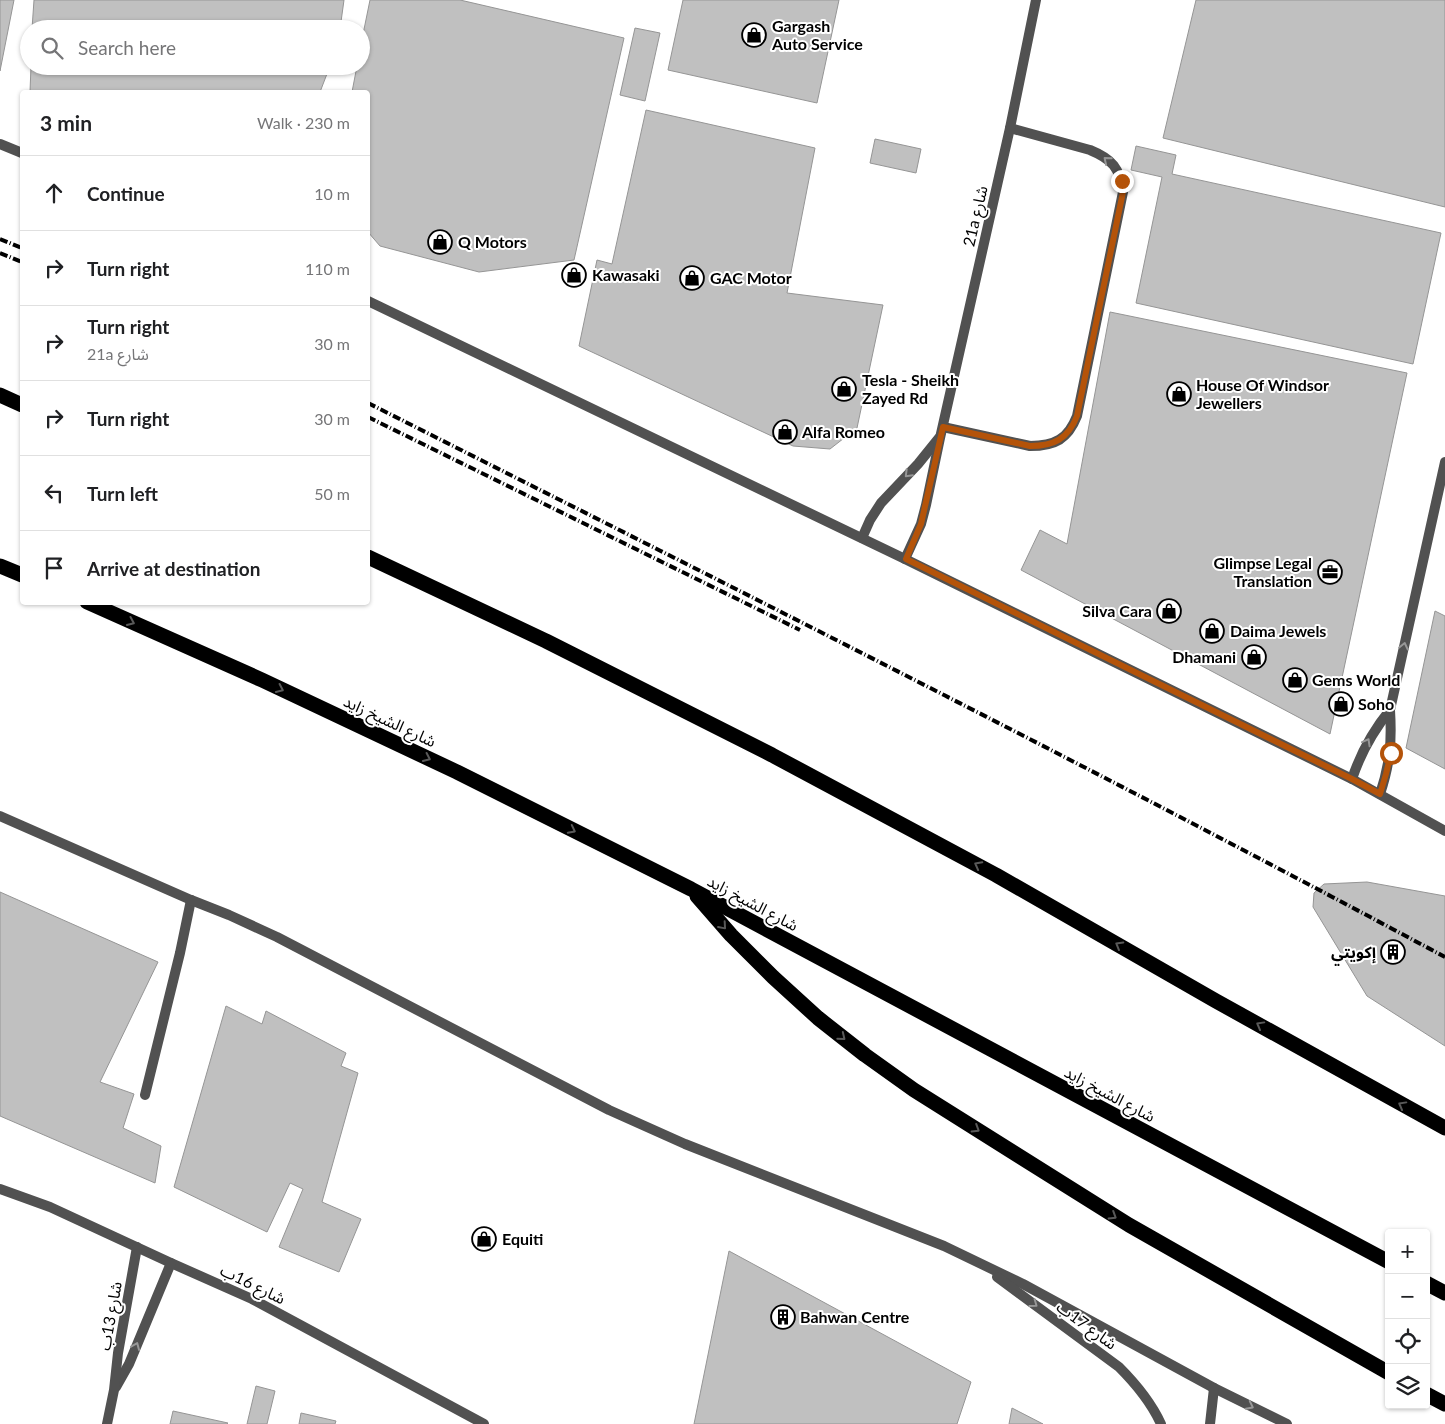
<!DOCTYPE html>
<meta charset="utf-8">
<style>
body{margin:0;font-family:Lato,"Noto Sans Arabic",sans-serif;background:#f6f6f6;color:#202124}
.controls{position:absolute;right:15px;bottom:15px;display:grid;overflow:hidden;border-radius:5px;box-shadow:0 1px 4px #0004}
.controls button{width:45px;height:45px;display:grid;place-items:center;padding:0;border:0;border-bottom:1px solid #e0e0e0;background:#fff;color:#202124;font:25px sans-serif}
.stop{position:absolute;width:15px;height:15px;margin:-11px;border:4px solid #b45309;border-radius:50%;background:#fff}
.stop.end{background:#b45309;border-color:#fff;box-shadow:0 1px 5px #0008}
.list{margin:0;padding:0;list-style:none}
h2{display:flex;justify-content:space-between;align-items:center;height:65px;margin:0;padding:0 20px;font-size:21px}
h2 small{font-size:16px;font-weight:400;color:#757577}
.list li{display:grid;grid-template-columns:32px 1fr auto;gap:15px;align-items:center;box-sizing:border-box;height:75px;padding:0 20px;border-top:1px solid #e0e0e0}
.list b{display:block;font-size:19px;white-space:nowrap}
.list p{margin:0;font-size:16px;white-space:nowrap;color:#757577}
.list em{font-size:16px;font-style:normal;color:#757577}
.icon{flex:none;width:28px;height:28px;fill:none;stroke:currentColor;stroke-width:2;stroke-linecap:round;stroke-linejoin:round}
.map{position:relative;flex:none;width:1445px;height:1424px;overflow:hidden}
.search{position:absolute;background:#fff;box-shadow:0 1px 4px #0004;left:20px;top:20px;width:350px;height:55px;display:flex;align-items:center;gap:12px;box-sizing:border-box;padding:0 18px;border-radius:28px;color:#757577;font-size:19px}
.panel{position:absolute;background:#fff;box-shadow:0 1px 4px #0004;left:20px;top:90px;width:350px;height:515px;border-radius:5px}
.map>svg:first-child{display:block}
.building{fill:#c0c0c0;stroke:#959595}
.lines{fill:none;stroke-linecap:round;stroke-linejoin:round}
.service{stroke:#515151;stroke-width:10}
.minor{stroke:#515151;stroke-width:10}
.tertiary{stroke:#515151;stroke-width:10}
.motorway{stroke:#000;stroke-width:15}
.rail{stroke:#000;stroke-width:4;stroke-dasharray:8 2.5 1 2.5;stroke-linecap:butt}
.oneway{stroke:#979797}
.oneway2{stroke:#595959}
.route{stroke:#b45309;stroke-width:6}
.labels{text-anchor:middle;stroke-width:4;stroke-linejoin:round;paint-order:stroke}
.poi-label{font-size:16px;font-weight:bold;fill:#000;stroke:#fff;text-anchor:start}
.street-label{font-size:16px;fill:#000;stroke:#fff}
</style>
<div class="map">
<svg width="1445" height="1424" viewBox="0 0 1445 1424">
<rect width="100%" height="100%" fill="#fff"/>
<g class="building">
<polygon points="0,0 14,0 0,71"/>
<polygon points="34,0 344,0 340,29 32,29"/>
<polygon points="370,0 460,0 624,38 574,260 479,272 380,246 368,232 368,92 352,92 357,66 361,66 361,44"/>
<polygon points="683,0 839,0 817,103 668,70"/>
<polygon points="1196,0 1445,0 1445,207 1163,138"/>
<polygon points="635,28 660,33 645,101 620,95"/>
<polygon points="31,66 330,66 320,92 30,92"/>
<polygon points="646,110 815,148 787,293 883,305 857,428 830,449 793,446 579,346 597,260 612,264"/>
<polygon points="875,139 921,149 916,173 870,163"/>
<polygon points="1136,146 1176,155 1172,174 1441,233 1413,364 1136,303 1162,177 1131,170"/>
<polygon points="1110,312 1407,373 1330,734 1021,570 1040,530 1067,544"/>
<polygon points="1435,611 1445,616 1445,769 1406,748"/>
<polygon points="1367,882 1445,896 1445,1046 1367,996 1313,907 1314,893 1324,884"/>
<polygon points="0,892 158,962 100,1082 134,1094 123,1128 161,1146 155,1183 0,1116"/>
<polygon points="226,1006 262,1024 266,1011 346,1053 341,1066 358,1073 322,1202 361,1219 339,1272 279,1247 303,1189 290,1183 267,1232 174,1187"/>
<polygon points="729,1251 971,1382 957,1424 694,1424"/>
<polygon points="256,1386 275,1391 267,1424 247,1424"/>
<polygon points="1012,1408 1043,1424 1009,1424"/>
<polygon points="173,1411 228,1423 227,1424 170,1424"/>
<polygon points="301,1413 336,1421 335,1424 299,1424"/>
</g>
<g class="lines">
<g class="service">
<path d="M943,427L1030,446C1055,446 1068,439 1077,416L1123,192C1120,168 1112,159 1090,150L1010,128"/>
<polyline points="862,538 870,520 881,503 918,464 939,438"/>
<polyline points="905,559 921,524 926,505 940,438 1010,128 1036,0"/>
<path d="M1352,779C1361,752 1372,732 1390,710"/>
<path d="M1380,794C1390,764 1392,742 1390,710L1445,462"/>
<polyline points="145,1095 180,953 191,900"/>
</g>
<g class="minor">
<polyline points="0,816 191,900 229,915 277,937 609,1110 685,1144 944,1246 1023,1284 1214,1388 1287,1424"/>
<polyline points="0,1189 50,1207 171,1263 252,1299 484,1424"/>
<path d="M997,1277L1119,1367C1136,1384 1151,1402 1161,1424"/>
<polyline points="116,1387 129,1364 171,1263"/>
<polyline points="107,1424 114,1390 118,1353 137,1247"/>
<polyline points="1210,1424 1214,1388"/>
</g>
<g class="tertiary">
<polyline points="0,144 22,153"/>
<polyline points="368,301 905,559 1352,779 1445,831"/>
</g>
<g class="motorway">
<polyline points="0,395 22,405"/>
<polyline points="368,557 546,641 772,755 996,875 1216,1001 1445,1128"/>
<polyline points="0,566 22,575"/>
<polyline points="87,602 262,680 457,772 691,889 1389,1262"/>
<polyline points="697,896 731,935 773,977 818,1018 865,1055 914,1090 1129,1225 1389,1373"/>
<polyline points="1426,1283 1445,1293"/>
<polyline points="1426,1394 1445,1404"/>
</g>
<g class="rail">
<polyline points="0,239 22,248"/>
<polyline points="0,253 22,262"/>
<path d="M368,403C728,585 1089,766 1445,957"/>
<polyline points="368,417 800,630"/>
</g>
</g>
<defs><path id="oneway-chevron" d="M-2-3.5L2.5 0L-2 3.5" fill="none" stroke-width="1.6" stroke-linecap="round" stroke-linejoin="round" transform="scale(1.25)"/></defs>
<g class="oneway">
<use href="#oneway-chevron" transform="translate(1107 160) rotate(-140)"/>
<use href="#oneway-chevron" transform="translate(908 474) rotate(135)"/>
<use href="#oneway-chevron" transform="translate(1404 646) rotate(-77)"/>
<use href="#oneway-chevron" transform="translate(1367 742) rotate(-61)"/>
<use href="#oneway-chevron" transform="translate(1034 1304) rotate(36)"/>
<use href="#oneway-chevron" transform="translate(136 1346) rotate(-67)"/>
<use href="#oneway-chevron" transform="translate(1250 1406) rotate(27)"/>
</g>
<g class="oneway2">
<use href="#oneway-chevron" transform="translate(131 622) rotate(24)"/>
<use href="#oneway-chevron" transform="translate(280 689) rotate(25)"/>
<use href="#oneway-chevron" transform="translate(427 758) rotate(25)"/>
<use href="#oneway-chevron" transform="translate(572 830) rotate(27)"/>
<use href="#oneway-chevron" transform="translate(978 865) rotate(-152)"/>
<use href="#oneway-chevron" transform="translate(723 926) rotate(49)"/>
<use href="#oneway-chevron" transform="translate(1119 945) rotate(-150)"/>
<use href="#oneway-chevron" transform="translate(1260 1025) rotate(-151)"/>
<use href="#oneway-chevron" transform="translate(842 1037) rotate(39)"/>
<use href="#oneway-chevron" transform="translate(1402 1105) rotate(-151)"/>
<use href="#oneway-chevron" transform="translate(976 1129) rotate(32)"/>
<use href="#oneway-chevron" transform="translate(1113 1216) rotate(32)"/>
</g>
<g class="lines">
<path class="route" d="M1122,181L1123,192L1077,416C1068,439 1054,446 1030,446L943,427L921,524L906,559L1352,779L1380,794L1386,774L1391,753"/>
</g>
<defs>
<g id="shop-ring" transform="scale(1.25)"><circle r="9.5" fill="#fff" stroke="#000" stroke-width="1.5"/><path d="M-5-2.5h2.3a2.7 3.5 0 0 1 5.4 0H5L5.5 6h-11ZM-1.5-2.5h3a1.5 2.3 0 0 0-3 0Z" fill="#000"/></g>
<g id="office-ring" transform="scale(1.25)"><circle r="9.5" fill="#fff" stroke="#000" stroke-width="1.5"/><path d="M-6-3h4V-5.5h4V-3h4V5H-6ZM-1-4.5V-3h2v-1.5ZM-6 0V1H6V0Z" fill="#000"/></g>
<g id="building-ring" transform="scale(1.25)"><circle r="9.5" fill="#fff" stroke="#000" stroke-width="1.5"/><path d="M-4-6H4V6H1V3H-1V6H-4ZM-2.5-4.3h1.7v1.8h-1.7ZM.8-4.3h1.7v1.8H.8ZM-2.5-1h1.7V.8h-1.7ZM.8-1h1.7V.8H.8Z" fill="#000"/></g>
</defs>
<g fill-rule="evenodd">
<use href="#shop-ring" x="754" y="35"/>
<use href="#shop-ring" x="440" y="242"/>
<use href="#shop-ring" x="574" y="275"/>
<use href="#shop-ring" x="692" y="278"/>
<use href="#shop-ring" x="844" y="389"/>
<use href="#shop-ring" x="1179" y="394"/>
<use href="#shop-ring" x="785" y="432"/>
<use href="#office-ring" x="1330" y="572"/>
<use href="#shop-ring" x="1169" y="611"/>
<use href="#shop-ring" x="1212" y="631"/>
<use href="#shop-ring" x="1254" y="657"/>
<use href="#shop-ring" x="1295" y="680"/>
<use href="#shop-ring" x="1341" y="704"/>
<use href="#building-ring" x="1393" y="952"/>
<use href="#shop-ring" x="484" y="1239"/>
<use href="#building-ring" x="783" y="1317"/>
</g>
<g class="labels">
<g class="poi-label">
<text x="772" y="32">Gargash<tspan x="772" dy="18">Auto Service</tspan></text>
<text x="458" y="248">Q Motors</text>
<text x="592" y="281">Kawasaki</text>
<text x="710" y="284">GAC Motor</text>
<text x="862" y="386">Tesla - Sheikh<tspan x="862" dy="18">Zayed Rd</tspan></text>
<text x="1196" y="391">House Of Windsor<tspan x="1196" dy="18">Jewellers</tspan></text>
<text x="802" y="438">Alfa Romeo</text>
<text x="1312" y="569" text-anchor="end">Glimpse Legal<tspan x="1312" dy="18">Translation</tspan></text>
<text x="1152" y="617" text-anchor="end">Silva Cara</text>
<text x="1230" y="637">Daima Jewels</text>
<text x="1236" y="663" text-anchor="end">Dhamani</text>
<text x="1312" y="686">Gems World</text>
<text x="1358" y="710">Soho</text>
<text x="1376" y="958" text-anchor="end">إكويتي</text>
<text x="502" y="1245">Equiti</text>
<text x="800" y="1323">Bahwan Centre</text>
</g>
<g class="street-label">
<text transform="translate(975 216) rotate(-77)" y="6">21a شارع</text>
<text transform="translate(390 721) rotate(25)" y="6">شارع الشيخ زايد</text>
<text transform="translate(753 903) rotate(28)" y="6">شارع الشيخ زايد</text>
<text transform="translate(1110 1094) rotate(28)" y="6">شارع الشيخ زايد</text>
<text transform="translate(253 1284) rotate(26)" y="6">شارع 16ب</text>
<text transform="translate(110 1316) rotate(-80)" y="6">شارع 13ب</text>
<text transform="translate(1087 1325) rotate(36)" y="6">شارع 17ب</text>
</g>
</g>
</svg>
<div class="controls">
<button>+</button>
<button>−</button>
<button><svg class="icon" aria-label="locate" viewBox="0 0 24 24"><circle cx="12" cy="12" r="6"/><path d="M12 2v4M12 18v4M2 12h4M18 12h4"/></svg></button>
<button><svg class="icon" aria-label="layers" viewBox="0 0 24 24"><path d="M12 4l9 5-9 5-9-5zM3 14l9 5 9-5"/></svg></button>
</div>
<div class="stop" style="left:1391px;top:753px"></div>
<div class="stop end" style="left:1122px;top:181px"></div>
<div class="search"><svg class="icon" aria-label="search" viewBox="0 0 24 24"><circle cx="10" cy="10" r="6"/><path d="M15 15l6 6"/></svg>Search here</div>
<section class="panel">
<h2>3 min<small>Walk · 230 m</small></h2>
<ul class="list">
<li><svg class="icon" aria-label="ahead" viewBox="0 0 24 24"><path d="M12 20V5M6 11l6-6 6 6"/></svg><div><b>Continue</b></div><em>10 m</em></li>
<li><svg class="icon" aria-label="right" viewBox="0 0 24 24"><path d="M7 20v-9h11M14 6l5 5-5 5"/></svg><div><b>Turn right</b></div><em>110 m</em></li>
<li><svg class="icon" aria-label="right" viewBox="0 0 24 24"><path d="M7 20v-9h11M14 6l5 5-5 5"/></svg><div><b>Turn right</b><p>21a شارع</p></div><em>30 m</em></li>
<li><svg class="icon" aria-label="right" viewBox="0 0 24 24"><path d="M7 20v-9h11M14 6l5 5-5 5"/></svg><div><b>Turn right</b></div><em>30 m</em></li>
<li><svg class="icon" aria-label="left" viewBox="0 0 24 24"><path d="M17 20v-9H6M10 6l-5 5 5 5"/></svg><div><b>Turn left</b></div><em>50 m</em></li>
<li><svg class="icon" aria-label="arrive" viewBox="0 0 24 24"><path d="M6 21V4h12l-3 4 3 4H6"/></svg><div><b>Arrive at destination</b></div></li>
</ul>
</section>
</div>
